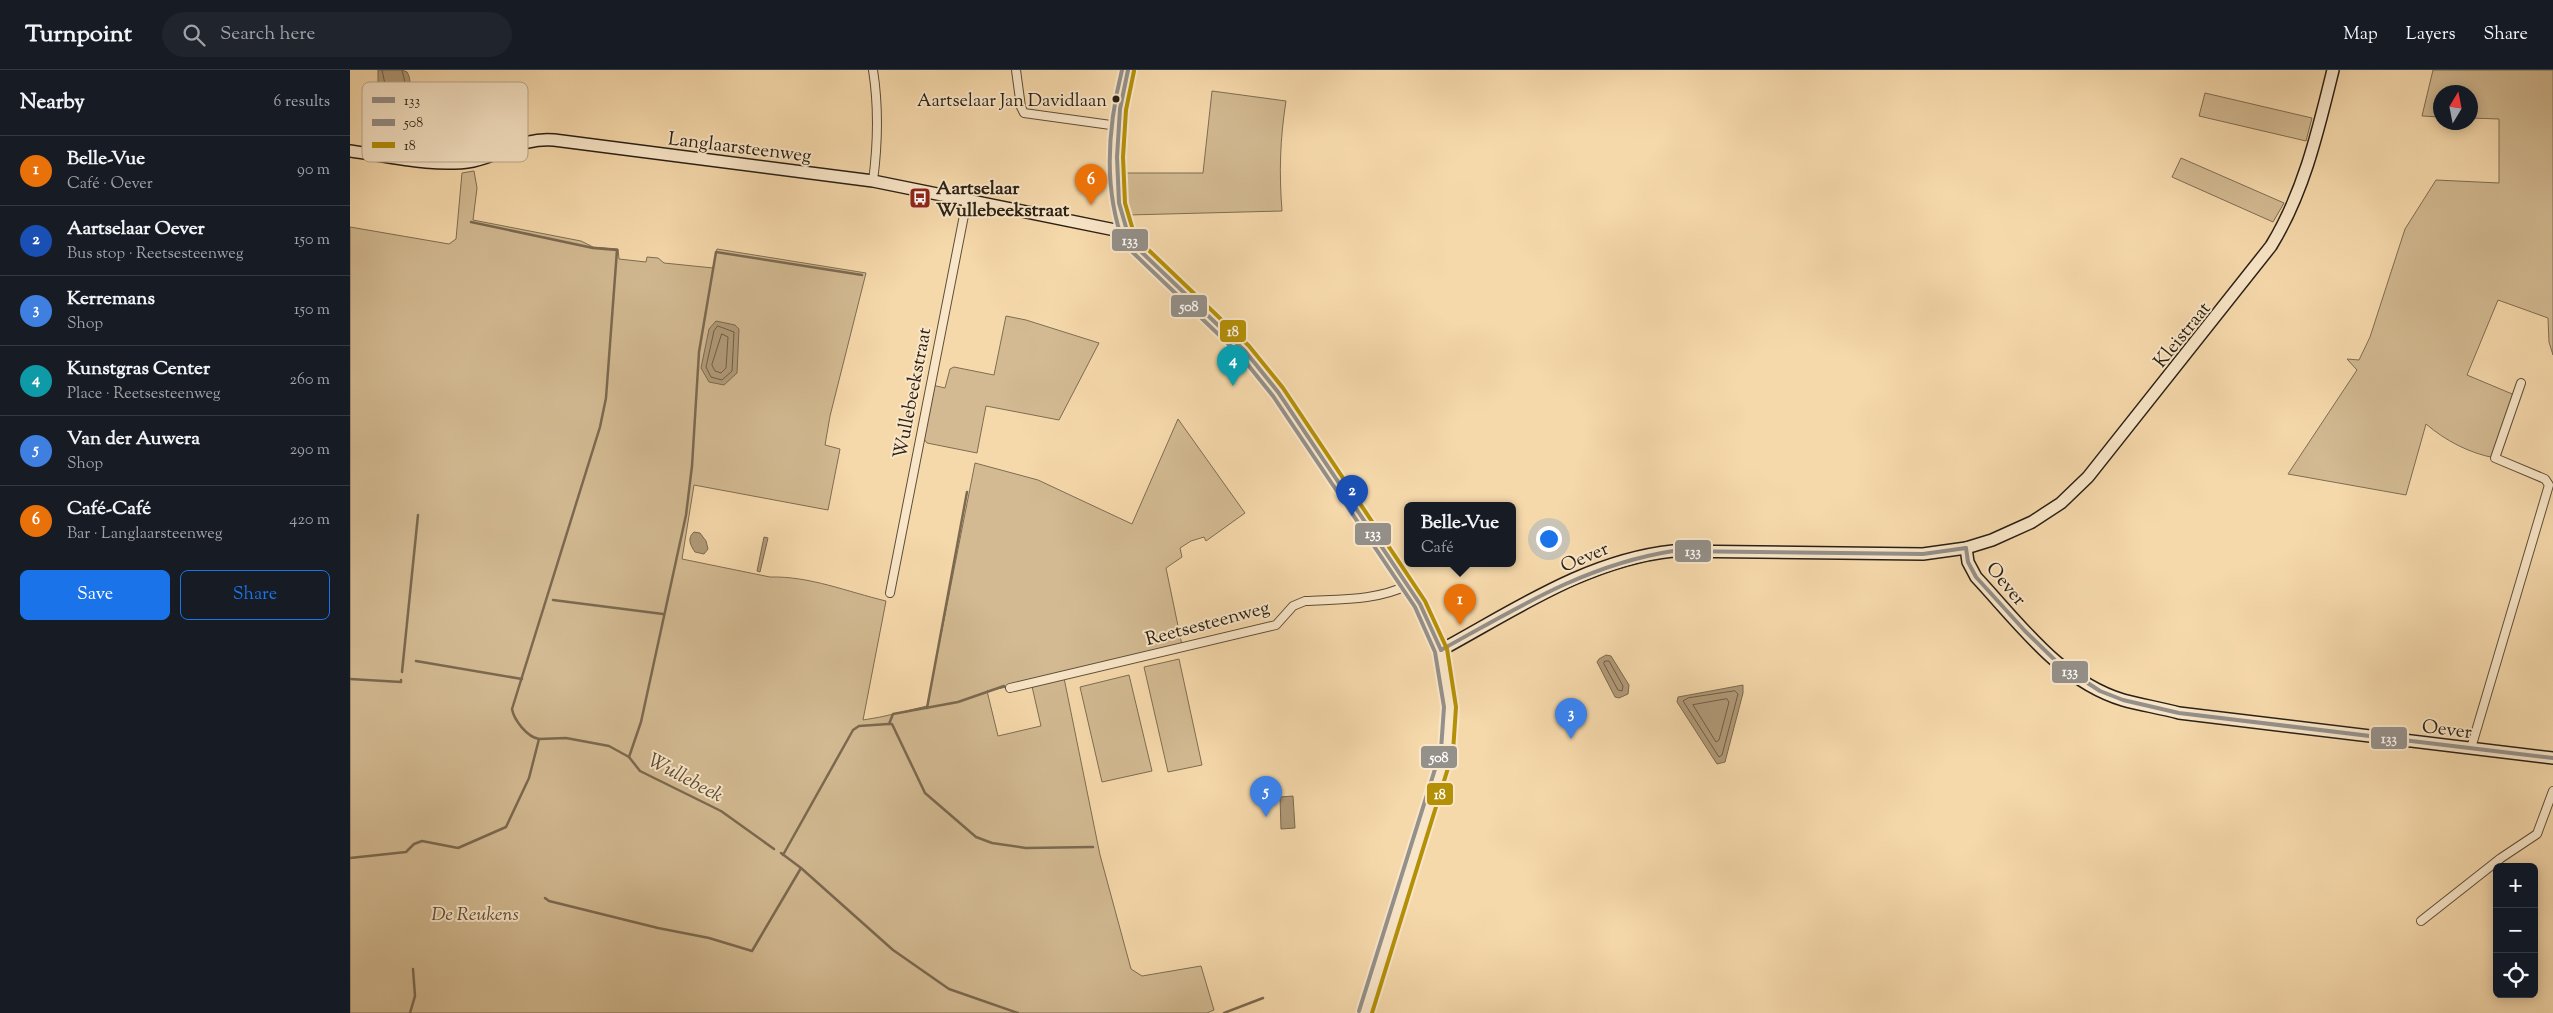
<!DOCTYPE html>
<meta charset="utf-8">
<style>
body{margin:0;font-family:"Sorts Mill Goudy",serif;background:#20242c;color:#f1f3f6}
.controls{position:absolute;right:15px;bottom:15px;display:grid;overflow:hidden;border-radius:8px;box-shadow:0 2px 12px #0003}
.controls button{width:45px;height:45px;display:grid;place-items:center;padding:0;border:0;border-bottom:1px solid #363941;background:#171b24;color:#f1f3f6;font:25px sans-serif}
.compass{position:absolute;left:2083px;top:15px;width:45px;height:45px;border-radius:50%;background:#171b24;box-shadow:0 2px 12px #0003;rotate:10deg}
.you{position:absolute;left:1198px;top:468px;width:18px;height:18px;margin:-12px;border:4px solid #fff;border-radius:50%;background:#1a73e8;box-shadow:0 0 0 8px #1a73e833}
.badge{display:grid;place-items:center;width:32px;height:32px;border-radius:50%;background:#1a73e8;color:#fff;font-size:16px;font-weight:700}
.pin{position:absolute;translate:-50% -41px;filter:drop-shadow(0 1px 2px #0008)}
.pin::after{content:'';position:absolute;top:26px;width:18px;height:15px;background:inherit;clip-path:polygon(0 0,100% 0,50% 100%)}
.popup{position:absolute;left:1054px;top:432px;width:112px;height:65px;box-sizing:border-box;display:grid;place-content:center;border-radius:8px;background:#171b24;filter:drop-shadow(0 1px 4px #0005);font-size:16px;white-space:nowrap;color:#9ea1a6}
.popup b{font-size:19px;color:#f1f3f6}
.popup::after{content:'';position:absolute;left:50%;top:100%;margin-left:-10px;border:10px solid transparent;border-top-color:#171b24}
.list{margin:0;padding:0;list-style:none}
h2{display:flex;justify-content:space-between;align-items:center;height:65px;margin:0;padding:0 20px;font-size:21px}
h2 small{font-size:16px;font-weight:400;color:#9ea1a6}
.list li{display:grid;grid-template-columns:32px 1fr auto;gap:15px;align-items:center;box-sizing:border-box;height:70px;padding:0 20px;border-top:1px solid #363941}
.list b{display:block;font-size:19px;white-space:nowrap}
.list p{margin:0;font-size:16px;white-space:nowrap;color:#9ea1a6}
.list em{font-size:16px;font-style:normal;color:#9ea1a6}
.actions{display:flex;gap:10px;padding:15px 20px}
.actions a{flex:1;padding:11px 0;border:1px solid #1a73e8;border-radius:8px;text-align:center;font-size:18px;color:#1a73e8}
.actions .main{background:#1a73e8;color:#fff}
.icon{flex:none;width:28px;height:28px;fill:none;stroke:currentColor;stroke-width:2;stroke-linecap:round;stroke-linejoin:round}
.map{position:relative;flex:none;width:2203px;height:943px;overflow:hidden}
header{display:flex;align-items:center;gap:30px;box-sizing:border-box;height:70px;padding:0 25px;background:#171b24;border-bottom:1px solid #363941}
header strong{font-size:24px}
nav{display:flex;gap:28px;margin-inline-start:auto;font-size:18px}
.search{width:350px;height:45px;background:#20242c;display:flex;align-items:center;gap:12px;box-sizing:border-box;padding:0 18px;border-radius:28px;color:#9ea1a6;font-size:19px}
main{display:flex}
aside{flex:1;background:#171b24}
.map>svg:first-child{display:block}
.green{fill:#d3ba92;stroke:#7e6d54;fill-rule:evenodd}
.water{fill:#b19a78;stroke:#7b6950}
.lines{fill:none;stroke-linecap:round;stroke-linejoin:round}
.shore{stroke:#6e5d46;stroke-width:1}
.stream{stroke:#7b6950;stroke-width:2.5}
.street-casing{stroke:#5d4e3a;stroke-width:10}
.secondary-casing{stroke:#2a2015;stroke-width:14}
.street{stroke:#f9e6c8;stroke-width:8}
.secondary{stroke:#f9e6c8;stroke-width:11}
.bus-1-casing{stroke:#f9e6c8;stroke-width:8}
.bus-2-casing{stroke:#f9e6c8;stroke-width:8}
.bus-3-casing{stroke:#f9e6c8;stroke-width:8}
.bus-1{stroke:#94908a;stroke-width:4}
.bus-2{stroke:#94908a;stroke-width:4}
.bus-3{stroke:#b49007;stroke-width:4}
.bus-dot{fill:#2a2015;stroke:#f9e6c8;stroke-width:2}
.labels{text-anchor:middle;stroke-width:4;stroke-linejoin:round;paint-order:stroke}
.bus-label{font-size:18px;fill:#2a2015;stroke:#f9e6c8;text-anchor:end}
.street-label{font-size:19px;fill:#2a2015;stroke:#f9e6c8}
.poi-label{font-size:19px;font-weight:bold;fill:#2a2015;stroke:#f9e6c8;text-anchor:start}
.park-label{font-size:19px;font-style:italic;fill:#5d4e3a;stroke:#f9e6c8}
.water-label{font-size:20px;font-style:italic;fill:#594b38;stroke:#f9e6c8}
.key{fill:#f9e6c8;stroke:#bbab92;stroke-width:1}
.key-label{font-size:14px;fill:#2a2015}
.line-badge{stroke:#f9e6c8;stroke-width:2}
.badge-label{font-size:14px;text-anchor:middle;font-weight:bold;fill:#fff}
</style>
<header>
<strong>Turnpoint</strong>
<div class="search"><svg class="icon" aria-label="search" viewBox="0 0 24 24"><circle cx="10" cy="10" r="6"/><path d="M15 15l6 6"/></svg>Search here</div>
<nav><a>Map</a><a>Layers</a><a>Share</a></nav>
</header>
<main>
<aside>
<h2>Nearby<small>6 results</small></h2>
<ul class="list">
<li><span class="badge" style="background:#e8710a">1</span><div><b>Belle-Vue</b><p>Café · Oever</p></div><em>90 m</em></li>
<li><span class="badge" style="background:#1a4fb4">2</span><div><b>Aartselaar Oever</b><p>Bus stop · Reetsesteenweg</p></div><em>150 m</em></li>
<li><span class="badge" style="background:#3f7fe0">3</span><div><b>Kerremans</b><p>Shop</p></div><em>150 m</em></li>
<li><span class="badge" style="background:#0f9aa8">4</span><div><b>Kunstgras Center</b><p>Place · Reetsesteenweg</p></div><em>260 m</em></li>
<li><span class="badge" style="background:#3f7fe0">5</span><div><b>Van der Auwera</b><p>Shop</p></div><em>290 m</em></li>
<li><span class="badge" style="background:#e8710a">6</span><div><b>Café-Café</b><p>Bar · Langlaarsteenweg</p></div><em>420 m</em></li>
</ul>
<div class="actions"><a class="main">Save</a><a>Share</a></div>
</aside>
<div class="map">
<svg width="2203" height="943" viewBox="0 0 2203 943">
<rect width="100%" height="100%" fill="#f6d9ab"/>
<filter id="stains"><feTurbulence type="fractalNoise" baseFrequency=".004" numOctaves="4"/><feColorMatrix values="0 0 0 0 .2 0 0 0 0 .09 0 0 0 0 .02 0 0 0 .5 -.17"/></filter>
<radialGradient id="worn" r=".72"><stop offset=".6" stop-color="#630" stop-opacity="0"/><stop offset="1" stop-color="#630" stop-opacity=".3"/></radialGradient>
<g class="green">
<path d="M2083,0H2203V285L2199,272L2198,248L2148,230L2117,305L2167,326L2145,388C2119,383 2096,371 2076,354L2056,425L1938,404L2007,300L1997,289L2009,290L2020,267L2055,159L2086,110L2149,113V49L2121,48L2120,22H2090V47L2072,46Z"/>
<path d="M862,21L936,31C930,69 929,103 932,141L778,145L775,103H853Z"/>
<polygon points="1855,23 1962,48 1956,71 1849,46"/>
<polygon points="1831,88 1934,133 1923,152 1822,107"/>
<path d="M124,101L127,118L123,150L231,171L243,177L268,179L269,189L296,192L297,187L308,188L314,193L363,198L367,179L516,203L480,346L475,375L490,379L478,440L344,415L332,489L420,507C460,506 498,522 536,531L513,650C535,647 555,641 577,636L625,393L688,410L782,454L828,349L895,443L856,471L854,467L841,471L830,478L832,487L816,498L833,580L714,608L750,785L781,899L792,906L851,896L864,940L857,943H0V157L99,174L106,169L112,103ZM681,612L691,656L648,666L637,621Z"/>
<polygon points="656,246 676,250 749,273 709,350 636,336 627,383 577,373 574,369 582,315 595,318 600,299 604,297 644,305"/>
<polygon points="829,589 852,695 818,702 794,597"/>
<polygon points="779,605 802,701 752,712 730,617"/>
</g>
<g class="water">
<path d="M28,0H52L57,2C63,12 59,22 50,27L36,21L28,12Z"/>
<polygon points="366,251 385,255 389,259 387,303 374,315 359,312 351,298 359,259"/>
<path d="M344,462L350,463L356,471L358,479L354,484L345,482C340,475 337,468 344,462Z"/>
<polygon points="414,467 418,468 410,502 407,501"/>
<polygon points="1256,585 1261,586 1279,615 1278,624 1269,628 1265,627 1247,592 1249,589"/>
<polygon points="1393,615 1393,623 1375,692 1367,694 1327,632 1328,627"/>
<polygon points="943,726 945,758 931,759 930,727"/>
</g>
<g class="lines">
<g class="shore">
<polyline points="32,0 35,14 49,21 55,12 52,0"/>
<polygon points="368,256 384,262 382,301 372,310 361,307 356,297 364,261"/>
<polygon points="372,264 378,267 376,298 371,303 365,301 362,295"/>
<polygon points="1255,591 1259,591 1273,616 1272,621 1268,620 1254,594"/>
<polygon points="1385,621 1388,624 1372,685 1369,687 1333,631 1338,628"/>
<polygon points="1377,629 1379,632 1369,670 1366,672 1343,635"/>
</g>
<g class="stream">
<path d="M121,152L243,178L267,180L256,328L250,357L162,639C164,650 177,667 189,669"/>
<polyline points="203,530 313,544"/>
<polyline points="66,591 172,609"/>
<polyline points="52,602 68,445"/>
<polyline points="0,609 51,612 51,610"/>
<polyline points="577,638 617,422"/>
<polyline points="539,654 543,644 608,632 654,616"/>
<polyline points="279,687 291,652 336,445 342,396 349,282 366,182 512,205"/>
<polyline points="431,783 451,798 543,880 599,919 668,943"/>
<polyline points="433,785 503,660 509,656 538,654 542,654 575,723 626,767 642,773 676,778 743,777"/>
<polyline points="0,788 56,782 64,774 72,771 108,778 156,757 179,708 189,669 216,668 259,676 279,687 290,701 371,741 424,779"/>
<polyline points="195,828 199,831 308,858 359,868 402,881 451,798"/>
<polyline points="60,943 65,926 63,899"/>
<polyline points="874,943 913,928"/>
</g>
<g class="street-casing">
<g id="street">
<path d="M523,0C529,38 528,73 523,111"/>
<polyline points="666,0 671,37 674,43 768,56"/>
<polyline points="540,523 617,130"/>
<path d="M660,618L926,555L943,536L955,531C989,529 1026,531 1058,515"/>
<polyline points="2121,678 2199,415 2195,409 2145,388 2171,313"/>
<polyline points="2071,851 2151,788 2187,764 2203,721"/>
</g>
</g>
<g class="secondary-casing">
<g id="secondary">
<path d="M778,0C766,43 759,131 780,171L895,281L928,322L1070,534L1091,580L1095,603L1100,637L1097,681L1015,943"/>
<path d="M0,81C37,86 86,98 123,91C152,85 173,67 204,70L523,111L775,162"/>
<path d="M1616,478L1618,492L1626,507C1669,553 1710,611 1773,630C1791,635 1811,638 1829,643L2203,688"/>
<path d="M1091,580C1165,540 1237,490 1323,481L1573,484L1616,478L1642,470L1682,452L1711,433L1738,407L1921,176C1954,122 1968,61 1983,0"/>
</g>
</g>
<use href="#street" class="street"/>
<use href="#secondary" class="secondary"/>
<g class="bus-1-casing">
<g id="bus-1">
<polyline points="778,0 770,39 767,87 769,133 780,171 895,281 928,322 1070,534 1091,580"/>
<polyline points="1616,478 1618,492 1626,507 1675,561 1710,595 1750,621 1773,630 1829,643 2203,688"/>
<path d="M1091,580C1167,538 1235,495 1323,481L1573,484L1616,478"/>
</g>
</g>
<g class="bus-2-casing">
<path id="bus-2" d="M772,0C758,56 753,119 774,174L890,285L923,326L1065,537L1085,582L1094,637L1091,680L1009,941"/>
</g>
<g class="bus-3-casing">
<polyline id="bus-3" points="784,1 776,40 773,87 775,133 785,167 899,276 933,318 1075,531 1097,579 1106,637 1103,682 1022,943"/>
</g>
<use href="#bus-1" class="bus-1"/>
<use href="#bus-2" class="bus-2"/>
<use href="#bus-3" class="bus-3"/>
</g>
<defs>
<g id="bus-square" transform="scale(1.125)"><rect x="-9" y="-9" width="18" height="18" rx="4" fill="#8f2418" stroke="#f9e6c8"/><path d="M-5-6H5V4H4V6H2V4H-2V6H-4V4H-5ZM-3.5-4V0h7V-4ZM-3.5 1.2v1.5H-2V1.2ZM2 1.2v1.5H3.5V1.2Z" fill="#fff"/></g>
</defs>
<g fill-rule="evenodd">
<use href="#bus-square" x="570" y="128"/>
</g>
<circle class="bus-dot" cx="766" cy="29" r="4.5"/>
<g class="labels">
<g class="bus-label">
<text x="757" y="36">Aartselaar Jan Davidlaan</text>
</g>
<g class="street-label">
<text transform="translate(390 76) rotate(7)" y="7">Langlaarsteenweg</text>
<text transform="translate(1831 264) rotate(-51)" y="7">Kleistraat</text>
<text transform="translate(561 323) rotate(-79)" y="7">Wullebeekstraat</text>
<text transform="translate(1234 486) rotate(-23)" y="7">Oever</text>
<text transform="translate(1657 513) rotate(50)" y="7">Oever</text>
<text transform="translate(857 552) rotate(-15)" y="7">Reetsesteenweg</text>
<text transform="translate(2097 658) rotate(7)" y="7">Oever</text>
</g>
<g class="poi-label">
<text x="586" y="124">Aartselaar<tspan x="586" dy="22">Wullebeekstraat</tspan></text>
</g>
<g class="park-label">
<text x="125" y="850">De Reukens</text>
</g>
<g class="water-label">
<text transform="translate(336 707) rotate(28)" y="7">Wullebeek</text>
</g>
</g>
<rect x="12" y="12" width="166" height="80" rx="8" class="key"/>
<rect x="22" y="27" width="23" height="6" fill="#94908a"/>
<rect x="22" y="49" width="23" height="7" fill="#94908a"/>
<rect x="22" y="72" width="23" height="6" fill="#b49007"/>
<g class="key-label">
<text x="54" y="35">133</text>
<text x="54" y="57">508</text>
<text x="54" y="80">18</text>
</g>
<g class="line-badge">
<rect x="761" y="158" width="38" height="24" rx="5" fill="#94908a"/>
<rect x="820" y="224" width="38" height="24" rx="5" fill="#94908a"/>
<rect x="869" y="249" width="28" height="24" rx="5" fill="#b49007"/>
<rect x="1004" y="452" width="38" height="24" rx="5" fill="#94908a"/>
<rect x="1324" y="469" width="38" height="24" rx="5" fill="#94908a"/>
<rect x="1701" y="590" width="38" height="24" rx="5" fill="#94908a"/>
<rect x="2020" y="656" width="38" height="24" rx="5" fill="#94908a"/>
<rect x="1070" y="675" width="38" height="24" rx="5" fill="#94908a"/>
<rect x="1076" y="712" width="28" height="24" rx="5" fill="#b49007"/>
</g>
<g class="badge-label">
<text x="780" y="175">133</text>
<text x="839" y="241">508</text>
<text x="883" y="266">18</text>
<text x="1023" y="468">133</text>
<text x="1343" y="486">133</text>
<text x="1720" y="606">133</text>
<text x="2039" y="673">133</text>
<text x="1089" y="692">508</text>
<text x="1090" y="729">18</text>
</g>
<rect width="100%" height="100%" filter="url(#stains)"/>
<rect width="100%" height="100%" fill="url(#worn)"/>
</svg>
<div class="controls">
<button>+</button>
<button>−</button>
<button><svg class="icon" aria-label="locate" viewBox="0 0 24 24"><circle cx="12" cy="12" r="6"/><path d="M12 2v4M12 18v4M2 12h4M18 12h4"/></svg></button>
</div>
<svg class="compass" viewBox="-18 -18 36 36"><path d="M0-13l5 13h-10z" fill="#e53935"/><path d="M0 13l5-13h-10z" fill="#9ea1a6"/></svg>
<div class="you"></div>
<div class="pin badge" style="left:1110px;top:555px;background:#e8710a">1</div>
<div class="popup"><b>Belle-Vue</b>Café</div>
<div class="pin badge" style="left:1002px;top:446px;background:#1a4fb4">2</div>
<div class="pin badge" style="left:1221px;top:669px;background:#3f7fe0">3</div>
<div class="pin badge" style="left:883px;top:316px;background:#0f9aa8">4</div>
<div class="pin badge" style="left:916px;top:747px;background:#3f7fe0">5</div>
<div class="pin badge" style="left:741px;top:135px;background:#e8710a">6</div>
</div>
</main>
